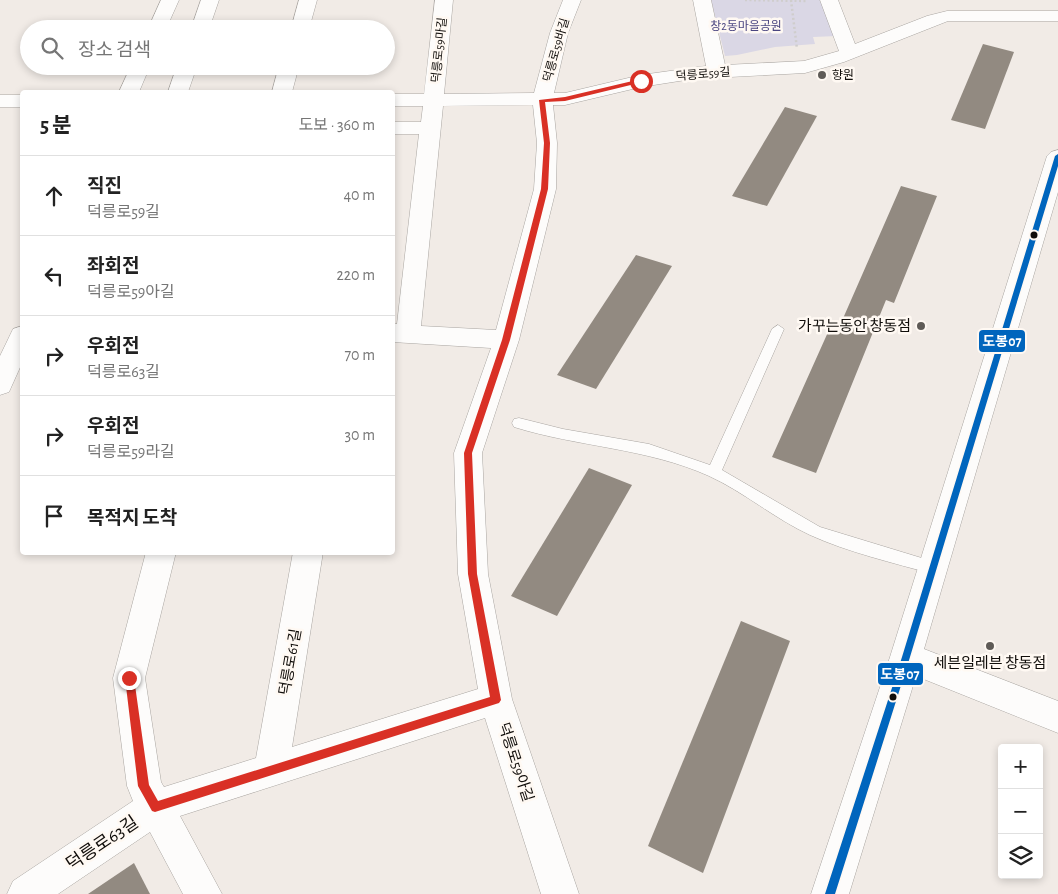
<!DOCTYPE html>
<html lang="ko">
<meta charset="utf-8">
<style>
body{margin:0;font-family:"Alegreya Sans","Noto Sans KR",sans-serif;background:#f2f2f2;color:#222}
.controls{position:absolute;right:15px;bottom:15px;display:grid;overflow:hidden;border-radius:5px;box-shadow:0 2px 8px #0003}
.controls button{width:45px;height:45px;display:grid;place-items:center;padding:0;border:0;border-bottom:1px solid #e0e0e0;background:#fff;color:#222;font:25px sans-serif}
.stop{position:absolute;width:15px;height:15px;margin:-11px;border:4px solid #d93025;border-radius:50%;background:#fff}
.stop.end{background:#d93025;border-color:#fff;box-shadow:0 1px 5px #0008}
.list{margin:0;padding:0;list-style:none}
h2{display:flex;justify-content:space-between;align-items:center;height:65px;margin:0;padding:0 20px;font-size:21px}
h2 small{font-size:16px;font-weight:400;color:#767676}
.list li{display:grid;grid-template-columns:32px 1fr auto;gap:15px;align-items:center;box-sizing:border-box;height:80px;padding:0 20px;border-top:1px solid #e0e0e0}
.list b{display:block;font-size:19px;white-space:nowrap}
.list p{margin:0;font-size:16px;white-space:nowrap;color:#767676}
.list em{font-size:16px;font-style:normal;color:#767676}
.icon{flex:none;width:28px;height:28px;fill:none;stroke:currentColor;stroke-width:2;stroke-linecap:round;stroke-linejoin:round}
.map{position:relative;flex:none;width:1058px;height:894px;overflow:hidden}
.search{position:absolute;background:#fff;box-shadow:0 2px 8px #0003;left:20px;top:20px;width:375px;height:55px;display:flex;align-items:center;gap:12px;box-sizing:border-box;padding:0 18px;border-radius:28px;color:#767676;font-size:19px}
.panel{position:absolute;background:#fff;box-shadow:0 2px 8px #0003;left:20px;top:90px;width:375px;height:465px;border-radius:5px}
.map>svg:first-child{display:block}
.green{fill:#dad7e5}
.building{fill:#928a81}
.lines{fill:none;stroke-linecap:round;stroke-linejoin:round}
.service-casing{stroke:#a9a5a1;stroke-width:1}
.minor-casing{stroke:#a9a5a1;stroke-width:1}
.path{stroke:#cfcdcc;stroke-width:2.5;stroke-dasharray:2 2.5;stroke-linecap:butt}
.service{fill:#fdfcfb;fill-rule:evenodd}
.minor{fill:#fdfcfb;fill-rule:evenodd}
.bus-1-casing{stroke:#fff9f3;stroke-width:3}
.bus-1{fill:#0065bd;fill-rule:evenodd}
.route{fill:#d93025}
.poi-dot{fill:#5f5b57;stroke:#fff9f3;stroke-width:2}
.bus-dot{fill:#100d0a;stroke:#fff9f3;stroke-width:2}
.labels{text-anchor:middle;stroke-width:5;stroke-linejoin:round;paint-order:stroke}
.far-park-label{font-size:12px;fill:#4b4681;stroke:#fff9f3}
.far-street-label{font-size:12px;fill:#100d0a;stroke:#fff9f3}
.far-poi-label{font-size:12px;fill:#100d0a;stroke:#fff9f3;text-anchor:start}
.poi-label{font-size:15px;fill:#100d0a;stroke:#fff9f3;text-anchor:end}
.street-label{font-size:15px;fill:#100d0a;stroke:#fff9f3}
.near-street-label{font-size:18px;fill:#100d0a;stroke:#fff9f3}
.line-badge{stroke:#fff9f3;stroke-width:2}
.badge-label{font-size:14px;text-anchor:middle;font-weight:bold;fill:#fff}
</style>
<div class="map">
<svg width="1058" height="894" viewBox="0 0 1058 894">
<rect width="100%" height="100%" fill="#f1ebe6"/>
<polygon class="green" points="711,0 823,0 837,36 813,37 815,44 775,47 737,55 725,56"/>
<g class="building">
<polygon points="983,44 1014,52 985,129 951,120"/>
<polygon points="785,107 817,116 767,206 732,196"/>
<polygon points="901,186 937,196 894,303 886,300 816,473 772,457 833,321 841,323"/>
<polygon points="636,255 672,266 596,389 557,375"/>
<polygon points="589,468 632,485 557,616 511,596"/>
<polygon points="741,621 790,641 703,873 648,846"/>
<polygon points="134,863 150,894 88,894"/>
</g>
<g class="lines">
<g class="service-casing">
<path id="service" d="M778,325L784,329L722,470L820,527L938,563L941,568L938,573L933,574C894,563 847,552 810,535C775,519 744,492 709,476C647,448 578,447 514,427L512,423L514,419L519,418L563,429L649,444L710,465L772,329Z"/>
</g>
<g class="minor-casing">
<g id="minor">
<polygon points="161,0 179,0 166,29 148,29"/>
<polygon points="201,0 219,0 209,29 191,29"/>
<polygon points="299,0 317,0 309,29 291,29"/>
<path d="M435,0H453L444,94L534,93L550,33L563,0H581L568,33L554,93H565L641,75L706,66L693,0H711L725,65L804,61L839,51L820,0H838L855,44L927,16L947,11H1058V21H948L844,62L805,73L692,79L641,87L565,105H553L557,143L556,189L519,340L482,453L488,574L512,699L579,894H541L485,718L180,816L222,894H183L150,832L58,894H7L13,881L133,801L127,786L113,678L146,552H176L145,678L161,782L164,787L256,758L293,552H323L292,747L478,689L458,574L454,453L491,348L392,342V324H397L419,134H392V122H421L423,106H392V94H424ZM533,105L537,143L534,189L496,330L421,326L443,106Z"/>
<polygon points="131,66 150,66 139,92 119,92"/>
<polygon points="177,66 197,66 188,92 168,92"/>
<polygon points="279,66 299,66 292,92 272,92"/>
<rect x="0" y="95" width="22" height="12"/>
<polygon points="1058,150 1058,192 924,649 1058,701 1058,733 916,676 849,894 811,894 890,657 1047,156 1051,152"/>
<polygon points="22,326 22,363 9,392 0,395 0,356 13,329"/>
</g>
</g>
<g class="path">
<polyline points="745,0 808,1"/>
<polyline points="791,0 797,49"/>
</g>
<use href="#service" class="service"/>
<use href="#minor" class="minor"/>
<g class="bus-1-casing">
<polygon id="bus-1" points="1058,154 1058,166 910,657 835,894 825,894 902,657 1055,156"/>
</g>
<use href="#bus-1" class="bus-1"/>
</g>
<polygon class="route" points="641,79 643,82 565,101 545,102 550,143 548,189 510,340 472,453 477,574 501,700 499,703 155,812 152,811 138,786 125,678 129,674 134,678 149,785 158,801 490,697 468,574 464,453 502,340 541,189 544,143 539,100 565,97"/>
<g class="poi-dot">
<circle cx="822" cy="75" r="5"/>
<circle cx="921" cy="326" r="5"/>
<circle cx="990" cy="646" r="5"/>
</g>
<g class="bus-dot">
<circle cx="1034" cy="235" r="4.5"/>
<circle cx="893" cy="697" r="4.5"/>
</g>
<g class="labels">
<g class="far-park-label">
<text x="746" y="30">창2동마을공원</text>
</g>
<g class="far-street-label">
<text transform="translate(439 50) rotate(-84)" y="4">덕릉로59마길</text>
<text transform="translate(556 50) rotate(-74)" y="4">덕릉로59바길</text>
<text transform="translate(703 74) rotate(-5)" y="4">덕릉로59길</text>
</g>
<g class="far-poi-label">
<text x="832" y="79">향원</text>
</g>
<g class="poi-label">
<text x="911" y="331">가꾸는동안 창동점</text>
<text x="990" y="668" text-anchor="middle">세븐일레븐 창동점</text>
</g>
<g class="street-label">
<text transform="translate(290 662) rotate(-80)" y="5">덕릉로61길</text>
<text transform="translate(516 762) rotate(72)" y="5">덕릉로59아길</text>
</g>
<g class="near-street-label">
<text transform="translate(102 843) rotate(-34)" y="6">덕릉로63길</text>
</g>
</g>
<g class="line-badge">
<rect x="978" y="329" width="48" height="24" rx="5" fill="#0065bd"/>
<rect x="877" y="662" width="47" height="24" rx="5" fill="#0065bd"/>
</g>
<g class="badge-label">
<text x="1002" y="346">도봉07</text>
<text x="900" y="679">도봉07</text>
</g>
</svg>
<div class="controls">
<button>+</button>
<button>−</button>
<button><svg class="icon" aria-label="layers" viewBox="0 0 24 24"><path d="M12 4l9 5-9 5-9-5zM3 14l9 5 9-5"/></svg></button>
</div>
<div class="stop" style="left:641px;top:81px"></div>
<div class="stop end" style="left:129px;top:678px"></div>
<div class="search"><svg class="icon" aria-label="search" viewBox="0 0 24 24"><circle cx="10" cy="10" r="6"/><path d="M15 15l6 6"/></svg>장소 검색</div>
<section class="panel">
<h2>5 분<small>도보 · 360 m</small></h2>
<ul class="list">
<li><svg class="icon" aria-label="ahead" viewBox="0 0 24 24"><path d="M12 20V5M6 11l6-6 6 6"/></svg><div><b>직진</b><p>덕릉로59길</p></div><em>40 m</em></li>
<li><svg class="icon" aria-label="left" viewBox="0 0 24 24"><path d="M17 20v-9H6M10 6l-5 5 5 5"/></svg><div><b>좌회전</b><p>덕릉로59아길</p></div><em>220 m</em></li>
<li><svg class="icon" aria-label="right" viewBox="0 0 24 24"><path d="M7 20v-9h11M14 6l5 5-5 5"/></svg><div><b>우회전</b><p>덕릉로63길</p></div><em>70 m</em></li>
<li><svg class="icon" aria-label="right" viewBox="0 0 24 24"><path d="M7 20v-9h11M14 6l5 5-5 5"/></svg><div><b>우회전</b><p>덕릉로59라길</p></div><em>30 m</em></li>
<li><svg class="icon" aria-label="arrive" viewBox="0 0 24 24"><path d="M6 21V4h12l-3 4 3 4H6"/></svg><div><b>목적지 도착</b></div></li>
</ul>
</section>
</div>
